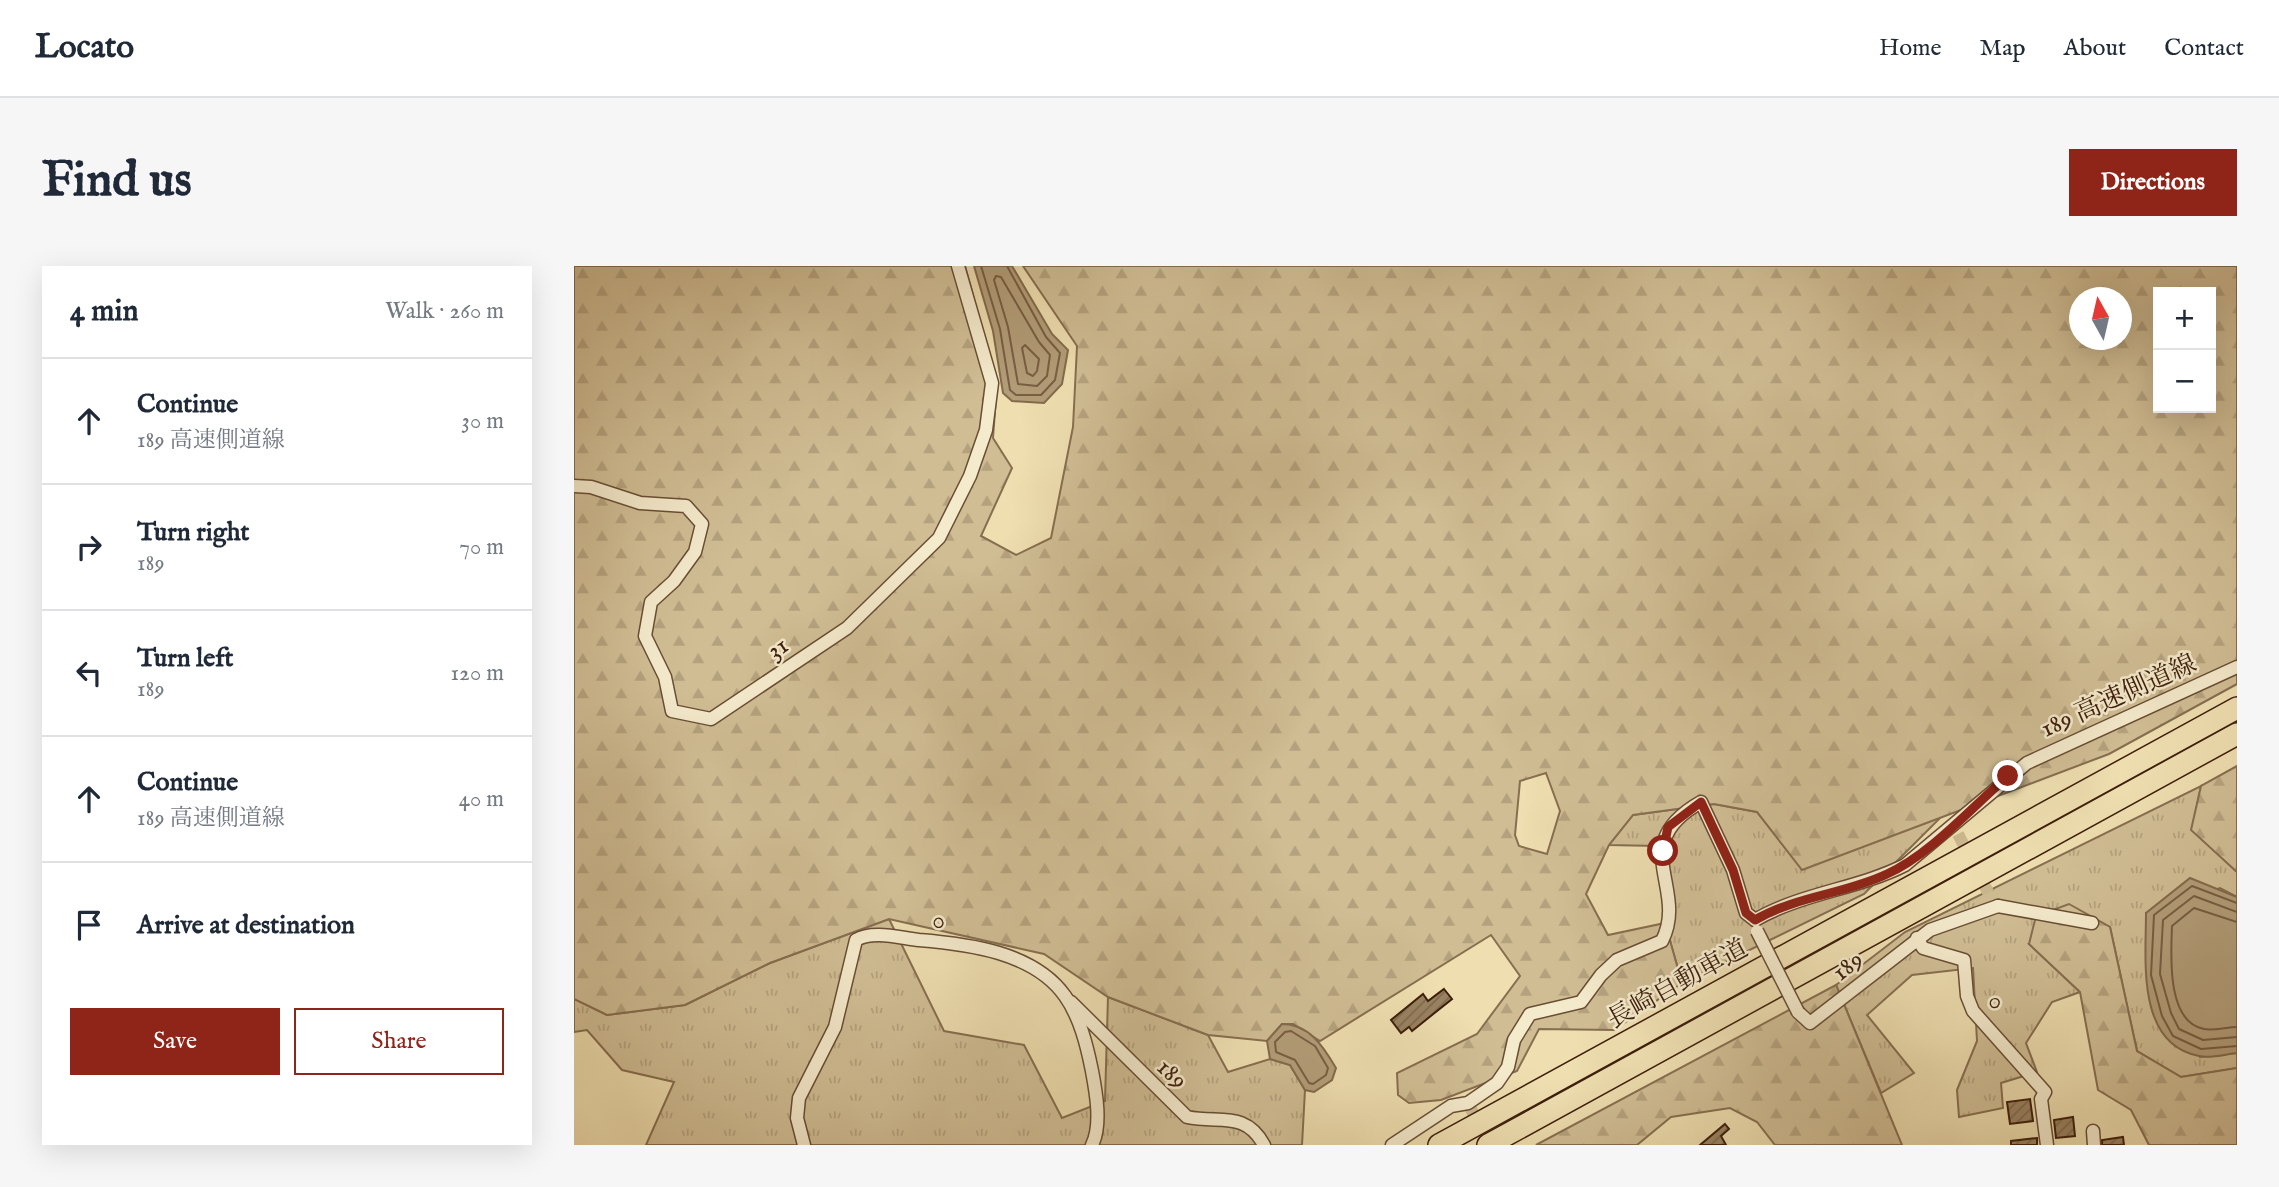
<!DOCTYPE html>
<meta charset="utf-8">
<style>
body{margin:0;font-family:"IM FELL English","Noto Serif JP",serif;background:#f6f6f7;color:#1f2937}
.controls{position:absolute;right:21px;top:21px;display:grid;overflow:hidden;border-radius:0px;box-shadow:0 7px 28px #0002}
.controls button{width:63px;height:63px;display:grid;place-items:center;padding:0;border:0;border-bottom:2px solid #e0e1e3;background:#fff;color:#1f2937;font:35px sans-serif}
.compass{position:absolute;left:1495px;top:21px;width:63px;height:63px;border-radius:50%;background:#fff;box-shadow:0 7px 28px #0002;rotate:352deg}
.stop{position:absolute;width:21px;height:21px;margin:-16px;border:5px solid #8f2418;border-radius:50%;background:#fff}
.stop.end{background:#8f2418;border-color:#fff;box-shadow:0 2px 7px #0008}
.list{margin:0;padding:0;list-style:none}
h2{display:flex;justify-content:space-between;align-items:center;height:91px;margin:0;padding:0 28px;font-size:30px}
h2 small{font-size:23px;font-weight:400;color:#747a83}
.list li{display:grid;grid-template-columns:46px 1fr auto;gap:21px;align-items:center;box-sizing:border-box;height:126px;padding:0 28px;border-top:2px solid #e0e1e3}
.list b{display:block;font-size:26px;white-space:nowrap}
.list p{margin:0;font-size:23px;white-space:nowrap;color:#747a83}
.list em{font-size:23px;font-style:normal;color:#747a83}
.actions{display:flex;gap:14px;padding:21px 28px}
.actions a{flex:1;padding:16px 0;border:2px solid #8f2418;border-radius:0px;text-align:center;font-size:24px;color:#8f2418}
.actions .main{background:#8f2418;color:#fff}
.icon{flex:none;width:38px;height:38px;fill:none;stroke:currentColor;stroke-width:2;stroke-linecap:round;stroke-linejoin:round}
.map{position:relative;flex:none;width:1663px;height:879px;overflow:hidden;border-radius:0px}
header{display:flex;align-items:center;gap:42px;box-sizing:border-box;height:98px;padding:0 35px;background:#fff;border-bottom:2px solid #e0e1e3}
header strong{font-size:33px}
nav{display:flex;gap:38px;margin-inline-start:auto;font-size:24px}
.intro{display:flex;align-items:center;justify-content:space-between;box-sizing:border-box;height:168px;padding:0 42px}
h1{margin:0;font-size:49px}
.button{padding:18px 32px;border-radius:0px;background:#8f2418;color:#fff;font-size:24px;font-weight:700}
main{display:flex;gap:42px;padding:0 42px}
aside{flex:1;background:#fff;border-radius:0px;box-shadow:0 7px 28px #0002}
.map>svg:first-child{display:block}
.grass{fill:url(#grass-tufts);stroke:#866e50;stroke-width:2}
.forest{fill:url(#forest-firs);stroke:#866e50;stroke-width:2;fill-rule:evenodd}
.water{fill:#b29d78;stroke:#836a4c;stroke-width:2}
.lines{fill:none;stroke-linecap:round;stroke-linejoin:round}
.shore{stroke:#785e42;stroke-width:2}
.building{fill:url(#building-hatch);stroke:#3d1e0b;stroke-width:2}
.street-tunnel{stroke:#cbb88f;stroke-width:12;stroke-dasharray:12 6;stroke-linecap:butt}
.street-casing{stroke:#694e34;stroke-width:15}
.highway-casing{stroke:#3d1e0b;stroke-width:24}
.street{stroke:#f4eacc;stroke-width:12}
.highway{stroke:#eedeb0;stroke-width:21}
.street-bridge-casing{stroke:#694e34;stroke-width:15;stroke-linecap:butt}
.street-bridge{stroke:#f4eacc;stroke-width:12}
.route{stroke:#8f2418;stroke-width:9}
.labels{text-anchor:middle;stroke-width:5;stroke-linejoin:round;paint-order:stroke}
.street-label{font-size:26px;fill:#3d1e0b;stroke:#f4eacc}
</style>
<header>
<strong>Locato</strong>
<nav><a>Home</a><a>Map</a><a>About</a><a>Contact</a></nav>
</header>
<div class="intro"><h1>Find us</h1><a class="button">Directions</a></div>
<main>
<aside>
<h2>4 min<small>Walk · 260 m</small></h2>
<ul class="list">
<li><svg class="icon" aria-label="ahead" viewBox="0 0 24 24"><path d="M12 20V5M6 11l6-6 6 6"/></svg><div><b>Continue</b><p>189 高速側道線</p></div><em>30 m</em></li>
<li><svg class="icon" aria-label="right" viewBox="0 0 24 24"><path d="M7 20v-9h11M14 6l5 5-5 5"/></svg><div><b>Turn right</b><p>189</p></div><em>70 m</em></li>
<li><svg class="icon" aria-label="left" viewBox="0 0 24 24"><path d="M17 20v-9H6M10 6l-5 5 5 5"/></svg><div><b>Turn left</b><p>189</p></div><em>120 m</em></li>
<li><svg class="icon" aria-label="ahead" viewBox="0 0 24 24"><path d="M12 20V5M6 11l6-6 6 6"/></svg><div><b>Continue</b><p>189 高速側道線</p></div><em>40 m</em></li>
<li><svg class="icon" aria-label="arrive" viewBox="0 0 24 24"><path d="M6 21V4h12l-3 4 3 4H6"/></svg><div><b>Arrive at destination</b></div></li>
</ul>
<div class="actions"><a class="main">Save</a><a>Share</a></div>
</aside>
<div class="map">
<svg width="1663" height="879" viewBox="0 0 1663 879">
<defs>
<pattern id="grass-tufts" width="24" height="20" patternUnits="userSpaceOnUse" patternTransform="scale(1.75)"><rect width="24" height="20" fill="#d0bd94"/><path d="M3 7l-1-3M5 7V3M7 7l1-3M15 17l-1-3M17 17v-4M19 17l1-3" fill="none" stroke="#b4a27e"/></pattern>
<pattern id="forest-firs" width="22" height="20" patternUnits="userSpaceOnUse" patternTransform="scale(1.75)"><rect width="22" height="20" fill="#d0bd94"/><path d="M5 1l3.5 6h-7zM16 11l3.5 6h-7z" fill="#b4a27e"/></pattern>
<pattern id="building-hatch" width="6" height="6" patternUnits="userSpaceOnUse" patternTransform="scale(1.75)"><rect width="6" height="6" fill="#998261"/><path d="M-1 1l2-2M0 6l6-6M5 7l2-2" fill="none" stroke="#7e6a4e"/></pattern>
</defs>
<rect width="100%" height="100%" fill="#eedeb0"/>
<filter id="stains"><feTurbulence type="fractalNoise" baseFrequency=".00286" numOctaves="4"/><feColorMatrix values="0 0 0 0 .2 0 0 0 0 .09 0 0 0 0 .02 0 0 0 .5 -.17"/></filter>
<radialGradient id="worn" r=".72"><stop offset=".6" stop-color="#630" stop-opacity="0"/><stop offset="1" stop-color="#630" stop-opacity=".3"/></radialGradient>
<g class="grass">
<polygon points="1627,520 1618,564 1663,606 1663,631 1646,622 1572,647 1572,676 1626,791 1663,787 1663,802 1607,811 1563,785 1536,661 1455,678 1506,726 1478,736 1452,777 1463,806 1427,817 1429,842 1385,851 1383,824 1403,775 1399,702 1338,709 1293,749 1340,807 1307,827 1262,719 1331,666"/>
<polygon points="1140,538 1183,546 1228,603 1367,551 1290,628 1108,717 1091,657 1084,580 1035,579 1059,549"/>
<polygon points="315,653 370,765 450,779 488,852 531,835 534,731 634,769 654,806 696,793 716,799 731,824 728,879 72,879 100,816 48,804 13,764 0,766 0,733 33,749 111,739 196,697"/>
</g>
<g class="forest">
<path d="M0,0H391L423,117L419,172L438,202L407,270L442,289L477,272L499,161L503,80L449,0H1663V418L1535,488L1228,604L1183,546L1140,538L1059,549L1035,579L1012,628L1034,669L1091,657L1108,717L1040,764L965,763L943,805L867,834L835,837L824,829L823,807L903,768L946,710L917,669L746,775L719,758H708L693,775L634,769L534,731L470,688L315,653L196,697L111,739L33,749L0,733ZM1584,26H1637V142H1584ZM1506,32H1548V74H1506ZM972,507L986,545L973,588L945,580L941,569L946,515Z"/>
<polygon points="1663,500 1663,606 1617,564 1627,520"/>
<polygon points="1495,638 1536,661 1563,785 1607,811 1663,802 1663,879 1575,879 1557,844 1524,824 1506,726 1455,678 1462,650"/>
<polygon points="1262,719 1328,879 1201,879 1183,856 1156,842 1097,851 1063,879 962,879"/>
</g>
<g class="water">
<polygon points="400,0 438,0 478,68 494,84 488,118 470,137 438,135 429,127 419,65"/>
<path d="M1616,612L1663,631V787C1652,788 1636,793 1625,790C1562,778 1572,694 1572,647Z"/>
<path d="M708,758C735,758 749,780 762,802L758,814L740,826L731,824L716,799L696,793L693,775Z"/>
</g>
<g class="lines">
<g class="shore">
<polyline points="407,0 426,63 436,124 442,129 467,129 481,114 486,87 472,71 433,0"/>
<polygon points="422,10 427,11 465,76 476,89 473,110 463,120 444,118 434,61 420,14"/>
<polygon points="451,79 465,93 463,105 459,110 453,107 448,82"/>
<polyline points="1663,637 1618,620 1580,649 1577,709 1588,750 1599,770 1627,783 1663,780"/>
<polyline points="1663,646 1620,630 1589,654 1586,708 1597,747 1605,763 1629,774 1663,771"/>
<path d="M1663,656L1620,642L1598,660C1597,688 1592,756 1630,763C1640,765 1653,761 1663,761"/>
<polygon points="717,765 741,780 754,802 752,809 739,818 735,817 721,794 702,786 701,776 711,766"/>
</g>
</g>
<g class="building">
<polygon points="870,723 878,733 838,765 835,761 827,767 817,754 849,728 854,735"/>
<polygon points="1456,833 1459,855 1436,858 1433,836"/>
<polygon points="1499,851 1501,870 1482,872 1480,854"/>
<polygon points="1151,858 1155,863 1147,870 1152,879 1126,879"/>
<polygon points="1549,871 1550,879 1528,879 1528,874"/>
<polygon points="1463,872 1463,879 1437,879 1437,875"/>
</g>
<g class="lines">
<g class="street-tunnel">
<polyline points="1384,568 1416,630"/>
<polyline points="894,837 915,879"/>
</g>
<g class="street-casing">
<g id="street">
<polyline points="0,220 17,221 66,237 112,240 128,258 121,286 100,315 77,336 71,370 91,411 98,445 137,453 273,362 365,272 396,210 412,164 418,117 384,0"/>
<polyline points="1424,640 1518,657"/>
<path d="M1181,654C1227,627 1284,623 1331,599L1453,497L1663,401"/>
<polyline points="1343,672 1349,682 1390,694 1393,730 1399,745 1471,826 1467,833 1473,879"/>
<path d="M497,736L613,851C645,858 671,844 690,879"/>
<polyline points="1224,746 1236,757 1356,664 1424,640"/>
<polyline points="1519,865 1520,879"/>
<path d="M230,879L223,852L225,832L261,761L282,674C299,664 326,672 345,674C394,678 460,686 491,730C506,751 513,780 518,805C522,826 528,859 518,879"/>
<path d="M818,879L877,840L894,837L923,817L934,801L940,774L956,748L1007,736L1027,709L1043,694L1088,675C1115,622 1051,579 1127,536L1159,604L1172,647L1181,654"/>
</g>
</g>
<g class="highway-casing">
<g id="highway">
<polyline points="865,879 1663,442"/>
<polyline points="914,879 1663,468"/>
</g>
</g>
<use href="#street" class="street"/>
<use href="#highway" class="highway"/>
<g class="street-bridge-casing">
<polyline id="street-bridge" points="1183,665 1224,746"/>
</g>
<use href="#street-bridge" class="street-bridge"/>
</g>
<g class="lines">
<path class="route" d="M1089,585L1094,561L1127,536L1159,604L1172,647L1181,654C1222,630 1271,628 1313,608C1356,589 1398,541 1434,510"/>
</g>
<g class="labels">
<g class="street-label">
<text transform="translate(203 381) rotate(-34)" y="9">31</text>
<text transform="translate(1544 429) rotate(-24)" y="9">189 高速側道線</text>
<text transform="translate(365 653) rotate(6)" y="9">0</text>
<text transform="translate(1273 699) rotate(-38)" y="9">189</text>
<text transform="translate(1103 717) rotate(-29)" y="9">長崎自動車道</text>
<text transform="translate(1424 735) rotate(57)" y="9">0</text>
<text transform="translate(599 807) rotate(44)" y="9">189</text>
</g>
</g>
<rect width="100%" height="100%" filter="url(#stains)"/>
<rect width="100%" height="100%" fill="url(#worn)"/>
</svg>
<div class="controls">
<button>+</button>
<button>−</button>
</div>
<svg class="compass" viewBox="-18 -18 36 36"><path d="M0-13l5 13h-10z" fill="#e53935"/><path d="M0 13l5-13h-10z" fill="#747a83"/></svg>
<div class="stop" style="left:1089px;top:585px"></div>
<div class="stop end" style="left:1434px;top:510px"></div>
</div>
</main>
